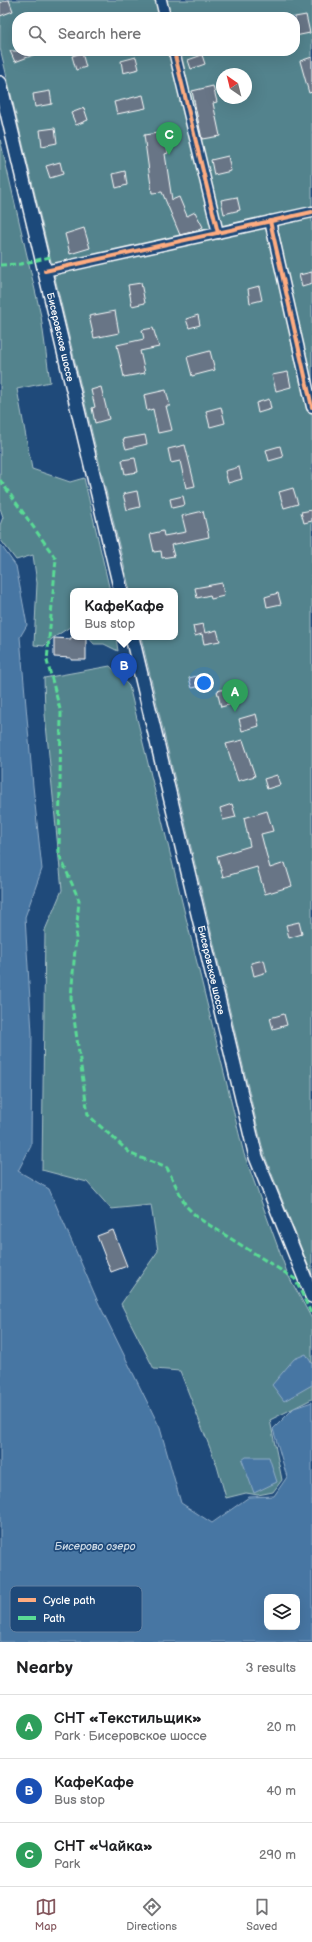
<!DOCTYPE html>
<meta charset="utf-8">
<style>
body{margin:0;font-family:"Balsamiq Sans",sans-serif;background:#f2f2f2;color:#202124}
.controls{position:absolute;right:12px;bottom:12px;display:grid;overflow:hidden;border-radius:8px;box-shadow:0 4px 16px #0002}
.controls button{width:36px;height:36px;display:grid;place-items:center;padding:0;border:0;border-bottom:1px solid #e0e0e0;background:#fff;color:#202124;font:20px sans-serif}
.compass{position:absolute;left:216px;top:68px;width:36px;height:36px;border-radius:50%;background:#fff;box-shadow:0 4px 16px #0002;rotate:325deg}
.you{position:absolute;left:204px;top:683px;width:14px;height:14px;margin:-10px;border:3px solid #fff;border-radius:50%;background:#1a73e8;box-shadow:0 0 0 6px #1a73e833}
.badge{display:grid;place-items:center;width:26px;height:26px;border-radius:50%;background:#84575d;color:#fff;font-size:13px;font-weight:700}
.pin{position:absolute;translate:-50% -33px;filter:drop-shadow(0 1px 2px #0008)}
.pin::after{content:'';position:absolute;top:21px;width:14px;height:12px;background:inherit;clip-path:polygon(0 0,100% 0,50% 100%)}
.popup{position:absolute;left:70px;top:588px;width:108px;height:52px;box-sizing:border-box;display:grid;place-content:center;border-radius:8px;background:#fff;filter:drop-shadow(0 1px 3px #0005);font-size:13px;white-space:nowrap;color:#757577}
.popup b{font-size:15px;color:#202124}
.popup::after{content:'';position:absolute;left:50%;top:100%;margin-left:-8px;border:8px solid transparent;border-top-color:#fff}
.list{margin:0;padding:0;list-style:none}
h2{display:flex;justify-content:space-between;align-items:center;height:52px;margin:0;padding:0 16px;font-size:17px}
h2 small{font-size:13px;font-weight:400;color:#757577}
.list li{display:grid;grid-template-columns:26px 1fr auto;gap:12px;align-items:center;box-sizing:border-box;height:64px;padding:0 16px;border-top:1px solid #e0e0e0}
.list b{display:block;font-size:15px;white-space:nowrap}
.list p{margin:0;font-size:13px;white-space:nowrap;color:#757577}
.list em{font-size:13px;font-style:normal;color:#757577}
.icon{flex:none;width:22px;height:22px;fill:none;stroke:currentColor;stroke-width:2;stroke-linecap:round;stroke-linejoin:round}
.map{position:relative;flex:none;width:312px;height:1642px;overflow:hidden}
.search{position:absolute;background:#fff;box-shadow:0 4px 16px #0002;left:12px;right:12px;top:12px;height:44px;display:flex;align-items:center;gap:10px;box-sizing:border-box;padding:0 14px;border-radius:16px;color:#757577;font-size:15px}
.sheet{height:244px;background:#fff}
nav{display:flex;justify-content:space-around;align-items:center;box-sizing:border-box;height:56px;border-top:1px solid #e0e0e0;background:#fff;font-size:11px;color:#757577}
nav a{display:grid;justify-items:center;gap:2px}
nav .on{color:#84575d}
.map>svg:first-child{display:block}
.green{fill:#53838d;stroke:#a9c1c6;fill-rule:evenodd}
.water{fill:#4776a3;stroke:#91adc8;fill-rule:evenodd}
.building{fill:#677486;stroke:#fff}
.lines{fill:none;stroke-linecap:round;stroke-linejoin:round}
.minor-casing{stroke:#fff;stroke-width:13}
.secondary-casing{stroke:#fff;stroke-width:16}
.minor{stroke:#1f4a7a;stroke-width:10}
.secondary{stroke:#1f4a7a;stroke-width:13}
.quiet{stroke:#5adb95;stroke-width:3;stroke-dasharray:6 3;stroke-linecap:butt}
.cycleway-casing{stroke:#1f4a7a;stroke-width:6}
.cycleway{stroke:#ffac80;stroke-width:4}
.labels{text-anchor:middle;stroke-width:3.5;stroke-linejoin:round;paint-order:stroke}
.street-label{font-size:10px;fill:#fff;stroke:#1f4a7a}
.water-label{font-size:11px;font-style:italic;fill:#d1dde8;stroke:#1f4a7a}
.key{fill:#1f4a7a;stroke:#6280a2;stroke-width:1}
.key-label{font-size:11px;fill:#fff}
</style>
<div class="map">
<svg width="312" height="1642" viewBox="0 0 312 1642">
<rect width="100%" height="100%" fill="#1f4a7a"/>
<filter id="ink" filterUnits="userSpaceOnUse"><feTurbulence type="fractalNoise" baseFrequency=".025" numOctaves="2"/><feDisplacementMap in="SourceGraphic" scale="8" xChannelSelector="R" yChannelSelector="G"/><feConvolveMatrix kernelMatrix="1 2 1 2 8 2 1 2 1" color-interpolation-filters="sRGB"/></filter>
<g filter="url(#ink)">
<g class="green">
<path d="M0,0H312V1275L264,1154L141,637H175V591H130L0,48ZM17,17H295V51H17ZM222,74H246V98H222Z"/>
<polygon points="0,139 41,316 50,382 17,389 32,469 70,482 84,478 110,591 73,591 73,625 53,638 44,646 34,645 37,583 33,555 16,560 0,539 0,525 3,517 0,508"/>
<polygon points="88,637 116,637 118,651 104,644 94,644"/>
<polygon points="110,666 129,686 244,1154 288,1275 312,1319 312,1399 270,1420 282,1480 273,1492 258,1495 246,1493 226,1498 217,1466 180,1371 154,1369 121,1304 158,1251 151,1205 111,1209 87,1182 42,1170 45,930 62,890 45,714 44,678"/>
</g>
<g class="water">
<path d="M0,544L16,566L27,625L20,637L33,786L42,869L25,917L32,1033L31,1146L18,1171L49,1189L98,1302L160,1428L181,1503L212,1523L249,1497L274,1496L287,1477L273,1429L294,1408L312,1402V1642H0ZM267,1597H297V1627H267Z"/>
<polygon points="306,1354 312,1364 312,1385 284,1401 272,1385 294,1359"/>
<polygon points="246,1457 269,1457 277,1482 254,1493 242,1460"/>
</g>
<g class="building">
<polygon points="7,0 9,0 13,11 0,16 0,3"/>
<polygon points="306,15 310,33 295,36 295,17"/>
<polygon points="10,51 41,51 41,52 15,62"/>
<polygon points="82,53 86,67 76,70 72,56"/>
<polygon points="202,55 205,64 191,69 188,60"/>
<polygon points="136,57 139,69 123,73 121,61"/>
<polygon points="312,57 312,92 309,93 300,61"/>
<polygon points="213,86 217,102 213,103 220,136 202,139 192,91"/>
<polygon points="50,91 52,104 35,107 33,94"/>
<polygon points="143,95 146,108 117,114 114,102"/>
<polygon points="84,108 88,120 76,125 71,113"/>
<polygon points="55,128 57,143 42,146 40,130"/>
<polygon points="165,132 168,153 165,154 172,200 179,197 187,216 195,212 203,227 192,232 180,235 162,192 152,193 144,135"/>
<polygon points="228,156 231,171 214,175 211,160"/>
<polygon points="60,162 63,174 50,178 46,166"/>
<polygon points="125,171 127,185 116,188 113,174"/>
<polygon points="237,197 240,210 224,214 221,200"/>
<polygon points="84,228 90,248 70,254 65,234"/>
<polygon points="312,272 312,284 302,287 299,275"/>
<polygon points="141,283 145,303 132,306 128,285"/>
<polygon points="259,286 262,300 250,303 248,289"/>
<polygon points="115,311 119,333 94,338 89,316"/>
<polygon points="198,315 200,325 189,328 186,319"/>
<polygon points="153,328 159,347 140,351 145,373 124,377 117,345 144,339 142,330"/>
<polygon points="210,351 215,370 192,376 187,357"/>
<polygon points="288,372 291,387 276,391 272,375"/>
<polygon points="101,387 109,419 95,423 92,408 95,407 91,390"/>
<polygon points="166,390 170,406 166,406 172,430 158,433 153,409 147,411 144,395"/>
<polygon points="269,399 271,409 258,413 256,403"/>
<polygon points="221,407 225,423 210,427 206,411"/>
<polygon points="145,435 147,444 126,449 123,439"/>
<polygon points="185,445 195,486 186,488 180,461 171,463 168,449"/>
<polygon points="280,446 283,457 269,461 266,450"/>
<polygon points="135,458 138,472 125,474 122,460"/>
<polygon points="239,467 242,479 228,483 225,471"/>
<polygon points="293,488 298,504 284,508 279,492"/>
<polygon points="137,491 140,507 127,510 123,494"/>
<polygon points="183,496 185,505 172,508 170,499"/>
<polygon points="312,510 312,521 304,523 301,512"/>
<polygon points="203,511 209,537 171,545 174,556 162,558 161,551 154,552 150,534 163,531 164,536 186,532 182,516"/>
<polygon points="222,583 224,596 211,599 210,595 197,598 195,588"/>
<polygon points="278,593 281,604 267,607 265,597"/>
<polygon points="203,624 205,633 217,630 220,641 204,644 202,634 195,636 193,626"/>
<polygon points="71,637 86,637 86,660 71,660 71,658 54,657 54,638 71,639"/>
<polygon points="205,674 207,685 192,688 189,678"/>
<polygon points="229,688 230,692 233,691 236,703 221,707 217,691"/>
<polygon points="256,714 259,726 242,731 239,719"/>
<polygon points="243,740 255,776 238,781 226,744"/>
<polygon points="277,775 280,785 267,789 264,779"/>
<polygon points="232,804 236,817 223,820 220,808"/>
<polygon points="267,811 273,831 261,834 270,868 285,863 292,886 265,894 257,867 223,877 217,856 250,846 244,818"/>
<polygon points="299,922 302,934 289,938 286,925"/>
<polygon points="264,960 267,972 254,976 251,963"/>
<polygon points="284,1014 287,1025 273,1029 270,1018"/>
<polygon points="113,1230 127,1266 111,1272 97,1236"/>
</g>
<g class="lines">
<g class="minor-casing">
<g id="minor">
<polyline points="161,0 165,17"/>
<polyline points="174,51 218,233"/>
<polyline points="270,221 312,407"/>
<polyline points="45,271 312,212"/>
</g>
</g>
<g class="secondary-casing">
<g id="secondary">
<polyline points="0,83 121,591"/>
<polyline points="132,637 256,1157 312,1296"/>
</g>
</g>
<use href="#minor" class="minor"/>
<use href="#secondary" class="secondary"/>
<g class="quiet">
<polyline points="0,265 21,264 50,257"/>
<polyline points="0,480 56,559 47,661 61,713 59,854 79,900 71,998 88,1115 131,1154 167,1168 186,1206 198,1218 295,1279 312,1315"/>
</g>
<g class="cycleway-casing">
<g id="cycleway">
<polyline points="174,51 218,233"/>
<polyline points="270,221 312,407"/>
<polyline points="45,271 312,212"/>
</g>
</g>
<use href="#cycleway" class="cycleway"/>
</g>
</g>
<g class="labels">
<g class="street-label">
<text transform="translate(61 337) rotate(77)" y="4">Бисеровское шоссе</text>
<text transform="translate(212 970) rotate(77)" y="4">Бисеровское шоссе</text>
</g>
<g class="water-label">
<text x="95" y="1550">Бисерово озеро</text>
</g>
</g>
<rect x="10" y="1586" width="132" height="46" rx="6" class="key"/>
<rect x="18" y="1598" width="18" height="4" fill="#ffac80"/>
<rect x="18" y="1616" width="18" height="4" fill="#5adb95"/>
<g class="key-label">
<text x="43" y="1604">Cycle path</text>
<text x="43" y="1622">Path</text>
</g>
</svg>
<div class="controls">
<button><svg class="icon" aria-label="layers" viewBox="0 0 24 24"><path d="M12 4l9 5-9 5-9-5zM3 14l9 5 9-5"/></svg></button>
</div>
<svg class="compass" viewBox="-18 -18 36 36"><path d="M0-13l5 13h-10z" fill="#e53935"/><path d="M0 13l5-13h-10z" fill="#757577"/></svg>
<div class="you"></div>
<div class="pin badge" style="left:235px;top:712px;background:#2e9e5b">A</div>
<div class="pin badge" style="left:124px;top:686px;background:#1a4fb4">B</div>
<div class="popup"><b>КафеКафе</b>Bus stop</div>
<div class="pin badge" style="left:169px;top:155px;background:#2e9e5b">C</div>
<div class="search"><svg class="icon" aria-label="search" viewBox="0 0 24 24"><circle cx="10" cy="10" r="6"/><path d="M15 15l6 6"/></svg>Search here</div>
</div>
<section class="sheet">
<h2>Nearby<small>3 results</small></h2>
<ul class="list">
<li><span class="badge" style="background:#2e9e5b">A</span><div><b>СНТ «Текстильщик»</b><p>Park · Бисеровское шоссе</p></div><em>20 m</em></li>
<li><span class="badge" style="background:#1a4fb4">B</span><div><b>КафеКафе</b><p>Bus stop</p></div><em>40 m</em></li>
<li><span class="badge" style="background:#2e9e5b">C</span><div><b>СНТ «Чайка»</b><p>Park</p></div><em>290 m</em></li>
</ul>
</section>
<nav>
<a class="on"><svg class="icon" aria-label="map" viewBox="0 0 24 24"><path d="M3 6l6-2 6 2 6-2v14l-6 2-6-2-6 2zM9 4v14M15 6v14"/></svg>Map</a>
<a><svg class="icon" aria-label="directions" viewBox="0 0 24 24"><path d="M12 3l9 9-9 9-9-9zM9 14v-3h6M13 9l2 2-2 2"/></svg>Directions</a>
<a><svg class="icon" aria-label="saved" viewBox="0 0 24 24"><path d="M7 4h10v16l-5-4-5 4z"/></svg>Saved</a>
</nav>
